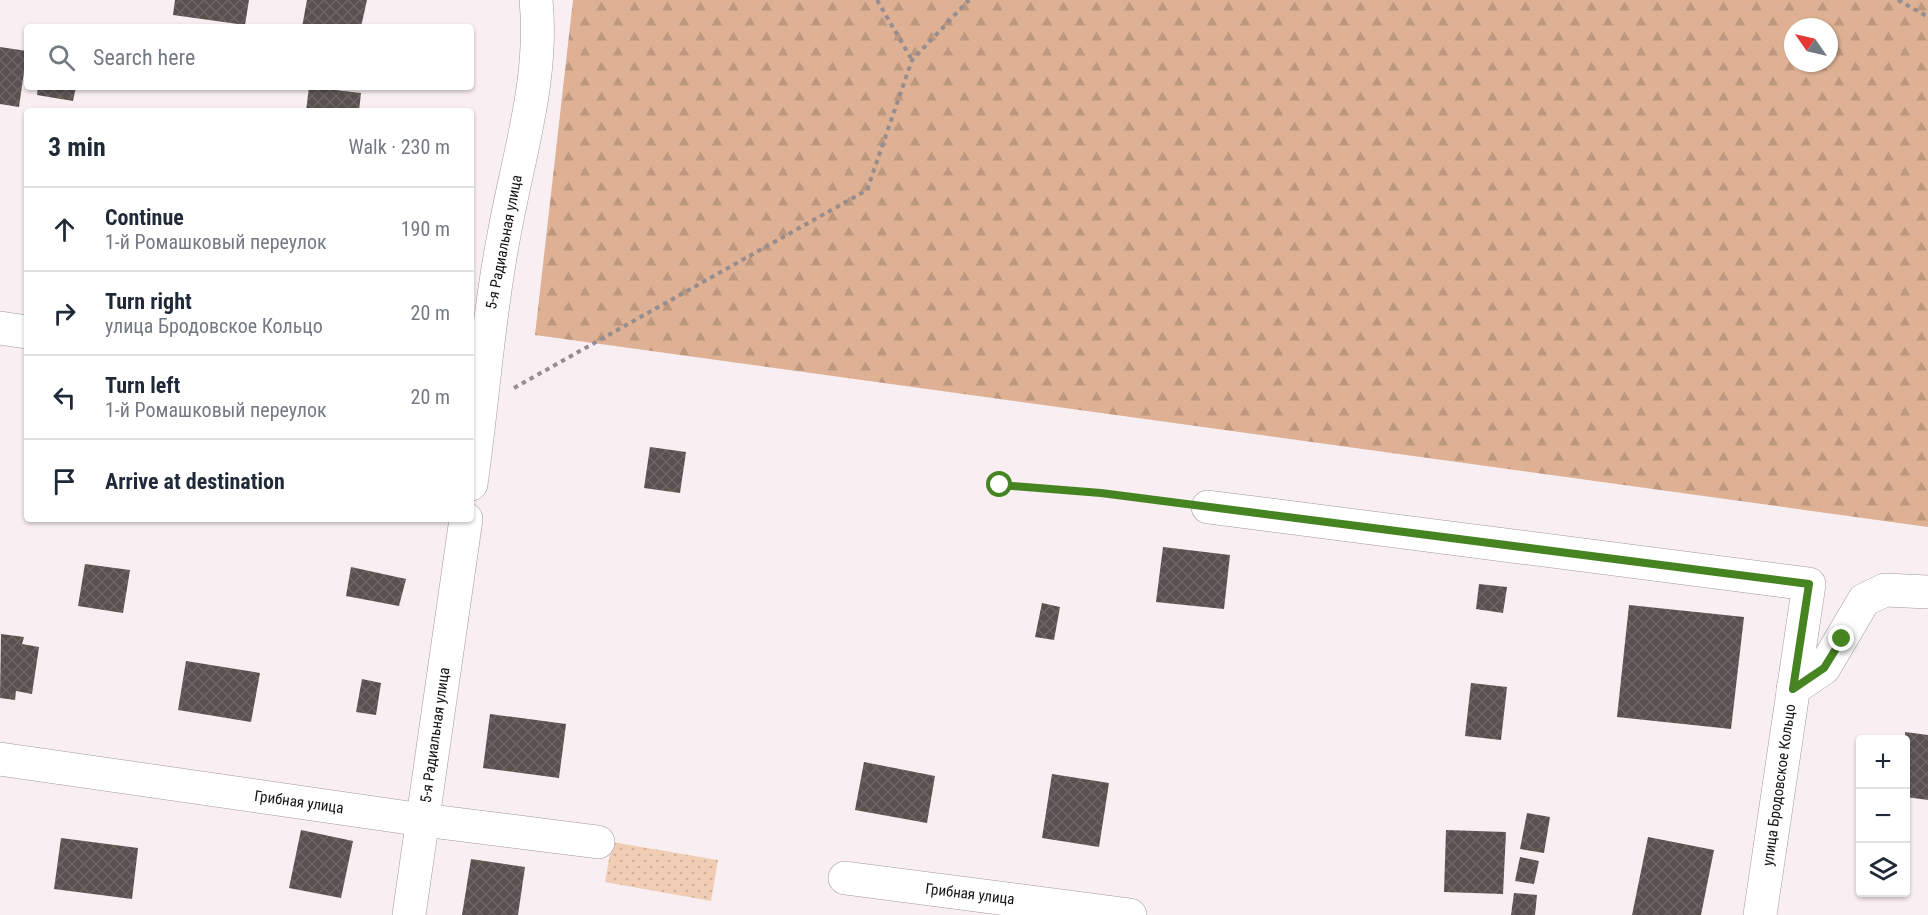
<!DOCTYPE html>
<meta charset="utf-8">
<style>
body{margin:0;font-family:"Roboto Condensed",sans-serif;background:#f2f2f3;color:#1f2937}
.controls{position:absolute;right:18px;bottom:18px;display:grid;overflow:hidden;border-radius:6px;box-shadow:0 2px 4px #0004}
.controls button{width:54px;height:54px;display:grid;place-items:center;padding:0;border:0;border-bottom:2px solid #e0e1e3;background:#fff;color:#1f2937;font:30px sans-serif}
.compass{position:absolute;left:1784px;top:18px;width:54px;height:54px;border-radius:50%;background:#fff;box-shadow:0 2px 4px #0004;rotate:304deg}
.stop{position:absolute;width:18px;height:18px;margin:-14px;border:4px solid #468422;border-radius:50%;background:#fff}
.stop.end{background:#468422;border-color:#fff;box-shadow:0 2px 6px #0008}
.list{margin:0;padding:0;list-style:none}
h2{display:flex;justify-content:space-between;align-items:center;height:78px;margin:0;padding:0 24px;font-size:26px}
h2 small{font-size:20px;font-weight:400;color:#747a83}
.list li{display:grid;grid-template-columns:39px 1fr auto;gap:18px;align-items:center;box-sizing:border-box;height:84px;padding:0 24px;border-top:2px solid #e0e1e3}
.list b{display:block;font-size:22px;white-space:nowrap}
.list p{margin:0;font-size:20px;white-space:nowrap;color:#747a83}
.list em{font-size:20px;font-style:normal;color:#747a83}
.icon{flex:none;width:33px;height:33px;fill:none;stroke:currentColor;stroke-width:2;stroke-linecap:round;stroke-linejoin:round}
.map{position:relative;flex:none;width:1928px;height:915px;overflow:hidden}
.search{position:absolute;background:#fff;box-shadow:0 2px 4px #0004;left:24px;top:24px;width:450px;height:66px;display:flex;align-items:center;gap:15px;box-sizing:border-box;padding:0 21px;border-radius:6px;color:#747a83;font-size:22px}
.panel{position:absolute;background:#fff;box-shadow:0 2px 4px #0004;left:24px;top:108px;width:450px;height:414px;border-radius:6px}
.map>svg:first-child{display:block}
.forest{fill:url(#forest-firs);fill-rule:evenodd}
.park{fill:url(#park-dots)}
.building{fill:url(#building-cross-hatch)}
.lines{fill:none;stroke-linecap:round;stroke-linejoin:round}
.minor-casing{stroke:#a2989a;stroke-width:34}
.path{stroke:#958d8f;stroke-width:4;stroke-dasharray:4.5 4.5;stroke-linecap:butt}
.minor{stroke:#fff;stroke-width:33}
.route{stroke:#468422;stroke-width:8}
.labels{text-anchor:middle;stroke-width:6;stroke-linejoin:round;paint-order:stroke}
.street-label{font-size:15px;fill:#161213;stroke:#fefefe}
</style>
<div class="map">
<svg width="1928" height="915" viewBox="0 0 1928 915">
<defs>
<pattern id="forest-firs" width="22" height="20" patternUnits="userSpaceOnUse" patternTransform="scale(1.5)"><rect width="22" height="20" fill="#deb194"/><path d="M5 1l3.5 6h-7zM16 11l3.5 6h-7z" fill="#be977f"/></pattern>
<pattern id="park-dots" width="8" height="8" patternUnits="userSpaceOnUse" patternTransform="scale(1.5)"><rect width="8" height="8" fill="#f1cdb5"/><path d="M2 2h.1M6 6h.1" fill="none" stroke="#ceaf9b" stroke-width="1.8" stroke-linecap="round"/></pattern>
<pattern id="building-cross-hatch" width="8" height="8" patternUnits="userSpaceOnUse" patternTransform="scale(1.5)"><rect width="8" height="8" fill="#59514f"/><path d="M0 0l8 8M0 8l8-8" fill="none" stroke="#6c6664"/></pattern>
</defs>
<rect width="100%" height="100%" fill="#f9eef1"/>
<path class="forest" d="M573,0H1928V527L535,335ZM1793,27H1829V63H1793Z"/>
<polygon class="park" points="612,842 718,860 711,901 605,882"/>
<g class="building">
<polygon points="175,0 249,0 245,25 173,15"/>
<polygon points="307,0 367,0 361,27 302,27"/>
<polygon points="0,47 27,51 19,107 0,104"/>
<polygon points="38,87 76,87 73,101 37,95"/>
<polygon points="309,87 361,93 359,111 306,111"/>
<polygon points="650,447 686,452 680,493 644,488"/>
<polygon points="1163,547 1230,555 1224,609 1156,602"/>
<polygon points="85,564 130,570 123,613 78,606"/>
<polygon points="351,567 406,579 399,606 346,596"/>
<polygon points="1479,584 1507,587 1503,613 1476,609"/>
<polygon points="1042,603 1060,607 1054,640 1035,637"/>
<polygon points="1629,605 1744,617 1731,729 1617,717"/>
<polygon points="1,634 24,637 22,644 39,647 32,694 16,691 15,700 0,698"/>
<polygon points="186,661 260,673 251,722 178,710"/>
<polygon points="362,679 381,683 376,715 356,712"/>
<polygon points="1471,683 1507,687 1501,740 1465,736"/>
<polygon points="490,714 566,724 559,778 483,768"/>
<polygon points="1905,732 1928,735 1928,800 1906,797"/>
<polygon points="864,762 935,776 927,823 855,810"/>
<polygon points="1052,774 1109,783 1099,847 1042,838"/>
<polygon points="1527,813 1550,817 1544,853 1520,849"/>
<polygon points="301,830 353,841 341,898 289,888"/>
<polygon points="1446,830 1506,832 1503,894 1444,892"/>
<polygon points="1648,837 1714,850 1701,915 1632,915"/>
<polygon points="61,838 138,848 132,899 54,889"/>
<polygon points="1520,857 1539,861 1534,884 1515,881"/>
<polygon points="471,859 525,867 518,915 462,915"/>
<polygon points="1514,893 1537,895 1535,915 1511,915"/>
</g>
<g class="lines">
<g class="minor-casing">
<g id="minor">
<polyline points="0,328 27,332"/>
<path d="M471,484C483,401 488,317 504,235C518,157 544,79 536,0"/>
<polyline points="1208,507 1809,584 1760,915"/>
<polyline points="1793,689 1824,668 1864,600 1885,590 1928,592"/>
<polyline points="0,759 423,820 598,842"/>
<polyline points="845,878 1130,915"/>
<polyline points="409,915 466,519"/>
</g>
</g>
<g class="path">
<polyline points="877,0 912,60"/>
<polyline points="1898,0 1928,17"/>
<polyline points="514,388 867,190 912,60 969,0"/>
<polyline points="1000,485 1101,493 1179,503"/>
</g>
<use href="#minor" class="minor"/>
</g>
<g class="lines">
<polyline class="route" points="1000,485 1101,493 1809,584 1793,689 1824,668 1842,639"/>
</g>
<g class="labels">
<g class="street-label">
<text transform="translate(504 242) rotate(-79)" y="5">5-я Радиальная улица</text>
<text transform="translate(435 735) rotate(-82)" y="5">5-я Радиальная улица</text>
<text transform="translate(1779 785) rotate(-82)" y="5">улица Бродовское Кольцо</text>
<text transform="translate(299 802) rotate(8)" y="5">Грибная улица</text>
<text transform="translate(970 894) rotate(7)" y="5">Грибная улица</text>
</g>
</g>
</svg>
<div class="controls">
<button>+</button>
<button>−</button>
<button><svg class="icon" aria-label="layers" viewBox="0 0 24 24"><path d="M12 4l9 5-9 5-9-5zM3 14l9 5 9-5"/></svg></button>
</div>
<svg class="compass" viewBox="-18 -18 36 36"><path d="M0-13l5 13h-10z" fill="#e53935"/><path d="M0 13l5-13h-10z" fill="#747a83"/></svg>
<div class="stop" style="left:1000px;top:485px"></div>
<div class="stop end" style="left:1842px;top:639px"></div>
<div class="search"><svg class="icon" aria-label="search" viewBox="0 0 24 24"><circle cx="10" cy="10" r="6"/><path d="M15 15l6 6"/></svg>Search here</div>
<section class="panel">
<h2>3 min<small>Walk · 230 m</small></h2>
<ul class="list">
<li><svg class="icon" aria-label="ahead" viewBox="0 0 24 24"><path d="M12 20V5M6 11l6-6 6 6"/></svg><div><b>Continue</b><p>1-й Ромашковый переулок</p></div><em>190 m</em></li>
<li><svg class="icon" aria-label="right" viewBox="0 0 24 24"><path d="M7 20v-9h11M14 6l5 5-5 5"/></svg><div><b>Turn right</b><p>улица Бродовское Кольцо</p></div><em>20 m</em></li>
<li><svg class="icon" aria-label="left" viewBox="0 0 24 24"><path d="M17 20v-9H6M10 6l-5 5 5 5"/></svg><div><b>Turn left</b><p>1-й Ромашковый переулок</p></div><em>20 m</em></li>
<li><svg class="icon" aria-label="arrive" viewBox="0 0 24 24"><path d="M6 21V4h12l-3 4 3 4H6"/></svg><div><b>Arrive at destination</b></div></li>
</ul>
</section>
</div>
